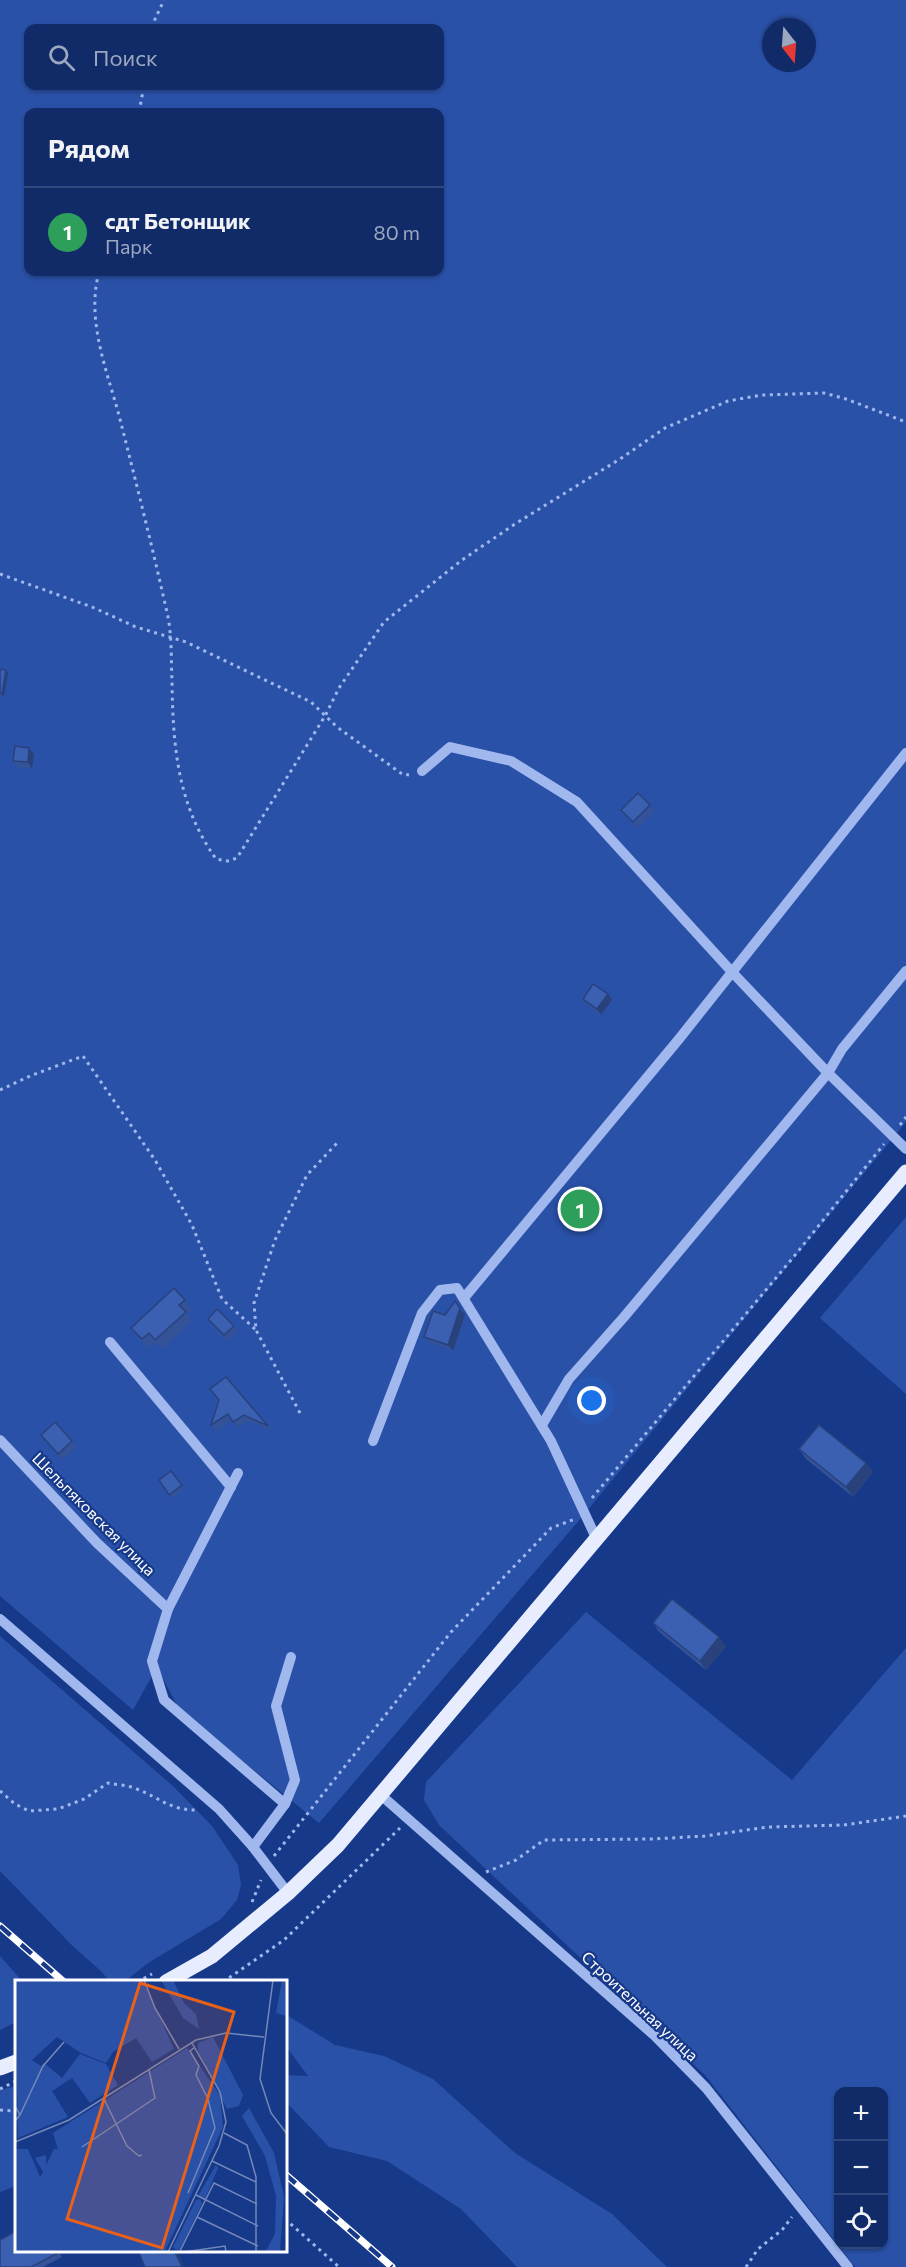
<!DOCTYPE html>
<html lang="ru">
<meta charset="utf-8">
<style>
body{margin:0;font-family:Commissioner,sans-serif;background:#1a336e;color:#f1f3f6}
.controls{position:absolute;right:18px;bottom:18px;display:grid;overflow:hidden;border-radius:12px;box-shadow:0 2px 4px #0004}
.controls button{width:54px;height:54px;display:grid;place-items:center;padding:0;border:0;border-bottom:2px solid #30477c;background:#112b68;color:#f1f3f6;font:30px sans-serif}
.compass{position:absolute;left:762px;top:18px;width:54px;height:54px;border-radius:50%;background:#112b68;box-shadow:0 2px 4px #0004;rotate:163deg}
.you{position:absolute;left:592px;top:1401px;width:21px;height:21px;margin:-15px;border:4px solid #fff;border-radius:50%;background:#1a73e8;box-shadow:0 0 0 9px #1a73e833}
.badge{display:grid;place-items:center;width:39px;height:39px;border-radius:50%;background:#d6ab8b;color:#fff;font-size:20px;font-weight:700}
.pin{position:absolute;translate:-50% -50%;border:3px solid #fff;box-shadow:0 2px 6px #0006}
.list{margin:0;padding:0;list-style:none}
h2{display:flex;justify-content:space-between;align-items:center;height:78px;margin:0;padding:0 24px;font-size:26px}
h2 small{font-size:20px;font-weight:400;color:#9ca7c0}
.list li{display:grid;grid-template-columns:39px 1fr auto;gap:18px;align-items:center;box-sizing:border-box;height:90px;padding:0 24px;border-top:2px solid #30477c}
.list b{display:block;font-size:22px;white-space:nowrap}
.list p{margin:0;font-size:20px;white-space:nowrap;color:#9ca7c0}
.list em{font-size:20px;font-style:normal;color:#9ca7c0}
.icon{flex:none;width:33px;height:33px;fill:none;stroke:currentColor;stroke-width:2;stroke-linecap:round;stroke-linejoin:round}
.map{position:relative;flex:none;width:906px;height:2267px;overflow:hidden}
.search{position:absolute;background:#112b68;box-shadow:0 2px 4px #0004;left:24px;top:24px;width:420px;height:66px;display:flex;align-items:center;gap:15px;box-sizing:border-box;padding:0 21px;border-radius:12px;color:#9ca7c0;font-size:22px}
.panel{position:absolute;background:#112b68;box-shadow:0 2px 4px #0004;left:24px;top:108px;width:420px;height:168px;border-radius:12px}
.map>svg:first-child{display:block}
.green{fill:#2a51a8;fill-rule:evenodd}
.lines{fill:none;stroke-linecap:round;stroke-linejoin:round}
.path{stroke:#a0b8ee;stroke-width:3;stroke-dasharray:3 4.5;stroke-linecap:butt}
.minor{stroke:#a0b8ee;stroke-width:10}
.major{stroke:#e7edff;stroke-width:15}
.rail-casing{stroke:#fff;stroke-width:7}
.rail{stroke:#17398a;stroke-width:4.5;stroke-dasharray:14;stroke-linecap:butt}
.wall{fill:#335298}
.shaded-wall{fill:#29427c}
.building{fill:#3b5fb1;stroke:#29427c;stroke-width:1.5}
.labels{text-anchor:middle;stroke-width:4.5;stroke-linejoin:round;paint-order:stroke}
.street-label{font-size:16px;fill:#fff;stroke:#17398a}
.inset-road{fill:none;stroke:#7488b9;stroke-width:1.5}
.view{fill:#e96118;fill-opacity:0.15;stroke:#e96118;stroke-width:3}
.inset-edge{fill:none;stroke:#fff;stroke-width:3}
</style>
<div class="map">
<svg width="906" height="2267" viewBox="0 0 906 2267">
<rect width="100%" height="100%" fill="#17398a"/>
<g class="green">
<path d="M0,0H906V1122L582,1517L319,1823L179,1709L157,1667L133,1710L0,1596ZM771,27H807V63H771ZM28,28H440V86H28ZM28,112H440V272H28Z"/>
<polygon points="906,1217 906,1394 820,1318"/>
<path d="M586,1612L792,1780L906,1648V2267H855L705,2075L439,1825L424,1800L426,1782ZM838,2092H884V2244H838Z"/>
<path d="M0,1636L174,1787L212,1826L238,1865L241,1885L237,1900L221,1919L148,1963L124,1982H110C98,1965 80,1955 66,1939C44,1917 23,1894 0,1871Z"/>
<polygon points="0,1956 23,1982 16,1982 16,2022 0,2030"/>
<polygon points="285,2014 335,2045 384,2056 433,2079 515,2153 612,2214 667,2267 517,2267 461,2209 387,2161 329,2147 285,2101 285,2075 308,2076 285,2045"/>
<polygon points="16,2086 16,2186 0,2192 0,2090"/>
</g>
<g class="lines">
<g class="path">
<polyline points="153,28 155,19 164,0"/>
<polyline points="139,112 144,86"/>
<path d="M99,272C85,324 110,377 122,427C138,490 154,554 168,617C172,638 171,660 172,681C173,746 177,804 216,859L228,861L237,858L325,716L339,688L384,622L462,560L515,524L620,459L665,428L728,401L762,395L824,393L846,399L906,422"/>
<polyline points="0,574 92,607 136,627 186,642 311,702 337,727 402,774 409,775"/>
<polyline points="0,1090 30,1076 83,1056 155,1160 192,1225 222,1299 256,1330"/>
<polyline points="900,1125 906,1117"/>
<polyline points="300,1413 256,1330 254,1303 275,1240 307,1175 339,1141"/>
<polyline points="592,1498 796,1254 884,1144"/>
<path d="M0,1791L15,1804L29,1811L58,1809L84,1799L108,1783C117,1785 128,1785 137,1789C160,1798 171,1811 199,1810"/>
<polyline points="274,1856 451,1632 551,1528 575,1519"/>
<polyline points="486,1872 516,1860 544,1840 653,1839 705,1836 768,1827 844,1825 906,1816"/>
<polyline points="252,1902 261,1880"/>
<polyline points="137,1982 152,1974"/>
<polyline points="223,1982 284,1940 400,1828"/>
<polyline points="0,2089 16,2081"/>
<polyline points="0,2110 16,2111"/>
<polyline points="285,2219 339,2267"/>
<polyline points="746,2267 758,2249 782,2230 792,2217"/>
</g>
<g class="minor">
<polyline points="422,771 450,747 511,761 577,802 732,972 828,1073 906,1149"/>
<polyline points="464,1298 679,1039 906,753"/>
<polyline points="110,1342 231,1487"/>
<polyline points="542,1425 569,1379 624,1317 828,1073 842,1049 906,971"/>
<polyline points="0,1440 97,1543 168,1609"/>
<polyline points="373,1441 422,1313 440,1290 457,1288 551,1441 597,1540"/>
<polyline points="238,1473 168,1609 152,1661 164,1700 285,1804 253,1847"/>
<polyline points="0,1619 219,1809 253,1847 288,1893"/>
<polyline points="382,1796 655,2036 706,2088 848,2267"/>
<polyline points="285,1804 295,1780 276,1706 291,1657"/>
</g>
<g class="major">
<polyline points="166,1982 212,1956 288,1893 338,1845 906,1172"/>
<polyline points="0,2068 16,2062"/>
</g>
<g class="rail-casing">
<g id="rail">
<polyline points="0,1926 64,1982"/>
<polyline points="285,2174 392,2267"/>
</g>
</g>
<use href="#rail" class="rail"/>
</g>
<g class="wall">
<polygon points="34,754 32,769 17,767 13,761"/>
<polygon points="650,805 655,811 638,828 625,816 621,810"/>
<polygon points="608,994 612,1000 601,1015 587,1005 583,999"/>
<polygon points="185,1300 192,1309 187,1313 192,1321 162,1349 155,1342 149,1349 138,1337 131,1328"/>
<polygon points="465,1315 453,1351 429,1343 424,1337"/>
<polygon points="208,1319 234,1326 238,1332 228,1341 212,1325"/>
<polygon points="210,1389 268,1426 273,1432 249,1421 238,1428 232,1420 216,1431 211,1425 219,1401"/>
<polygon points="41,1435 72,1441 76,1447 62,1460"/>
<polygon points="799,1449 866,1463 873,1472 853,1497 806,1459"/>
<polygon points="171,1471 184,1488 172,1498 159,1480"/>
<polygon points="653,1623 719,1637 726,1647 706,1670 659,1632"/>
<polygon points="16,2250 58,2250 62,2257 43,2267 0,2267"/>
</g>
<g class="shaded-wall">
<polygon points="6,670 8,673 4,697 2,694"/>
<polygon points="29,748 34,754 32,769 28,762"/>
<polygon points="608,994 612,1000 601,1015 597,1009"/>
<polygon points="455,1301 465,1315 453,1351 448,1345"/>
<polygon points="866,1463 873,1472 853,1497 846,1487"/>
<polygon points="719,1637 726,1647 706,1670 700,1661"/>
<polygon points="174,2250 177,2250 184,2267 182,2267"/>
</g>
<g class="building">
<polygon points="0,669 6,670 2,694 0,693"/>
<polygon points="15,746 29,748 28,762 13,761"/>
<polygon points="638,793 650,805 633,822 621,810"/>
<polygon points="593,984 608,994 597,1009 583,999"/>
<polygon points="174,1288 185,1300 179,1305 186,1312 155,1340 149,1333 142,1339 131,1328"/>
<polygon points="455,1301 460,1308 448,1345 424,1337 433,1311 445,1315"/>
<polygon points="217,1309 234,1326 224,1335 208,1319"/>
<polygon points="226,1377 268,1426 244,1415 233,1422 228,1414 211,1425 219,1400 210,1389"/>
<polygon points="55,1422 72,1441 58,1454 41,1435"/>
<polygon points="819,1425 866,1463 846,1487 799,1449"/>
<polygon points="171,1471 182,1485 169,1495 159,1480"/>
<polygon points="672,1599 719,1637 700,1661 653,1623"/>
<polygon points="16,2231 16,2250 57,2250 58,2253 31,2267 0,2267 0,2240"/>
<polygon points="138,2250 174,2250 182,2267 145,2267"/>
</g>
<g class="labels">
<g class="street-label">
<text transform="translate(94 1514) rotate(45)" y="6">Шельпяковская улица</text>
<text transform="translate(640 2006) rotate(43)" y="6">Строительная улица</text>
</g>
</g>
<g transform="translate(15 1980)">
<rect width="272" height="272" fill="#17398a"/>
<path d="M0,0H128L159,69L137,82L121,58L98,72L91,83L66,73L42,57L17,80L26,86L29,83L47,98L65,74L91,84L103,105L75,123L57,98L37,111L53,137L3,158ZM146,0H158L169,23L181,34L184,49L168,38ZM267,0H271V36L261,33ZM198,57L228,115L224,126L212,129L183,71V63ZM172,68L205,115L208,147L150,271L0,272V169H13L25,197L28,192L20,178L31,175V185L39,169H43L38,153ZM234,128L259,173L269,217L265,271H251L260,254L261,216L250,176L227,136ZM201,185L203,188L190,219L183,216ZM185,219L187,224L165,269L161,270L158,267L181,220Z" fill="#2a51a8"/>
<path class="inset-road" d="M129,0L140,28L164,69M258,0L245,99L256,133L272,154M89,119L112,166L124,176L127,175M0,126L5,135L0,141M5,135L28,86L49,62M209,153L232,165L241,197V272M0,162L54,140L181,60L211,53L249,57M67,167L140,118L134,90M197,181L241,202M173,213L200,148L193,119L181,95L184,86L175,71L179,68M181,215L243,246M182,237L243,266M165,271L199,203L242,224M153,272L204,166L211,142L205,112L177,63M169,272L210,266L211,272"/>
<path class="view" d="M125,3L219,32L147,268L52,239Z"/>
<rect width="272" height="272" class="inset-edge"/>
</g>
</svg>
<div class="controls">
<button>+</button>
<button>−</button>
<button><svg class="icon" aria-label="locate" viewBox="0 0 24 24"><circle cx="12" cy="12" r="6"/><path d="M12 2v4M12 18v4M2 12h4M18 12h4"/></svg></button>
</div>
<svg class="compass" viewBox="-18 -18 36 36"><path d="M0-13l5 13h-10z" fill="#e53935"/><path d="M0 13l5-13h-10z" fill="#9ca7c0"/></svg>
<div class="you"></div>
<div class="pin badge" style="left:580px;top:1209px;background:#2e9e5b">1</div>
<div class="search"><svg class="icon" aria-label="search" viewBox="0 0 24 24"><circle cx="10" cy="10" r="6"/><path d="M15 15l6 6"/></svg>Поиск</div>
<section class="panel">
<h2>Рядом<small></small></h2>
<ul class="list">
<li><span class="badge" style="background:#2e9e5b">1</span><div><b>сдт Бетонщик</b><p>Парк</p></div><em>80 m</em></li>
</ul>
</section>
</div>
